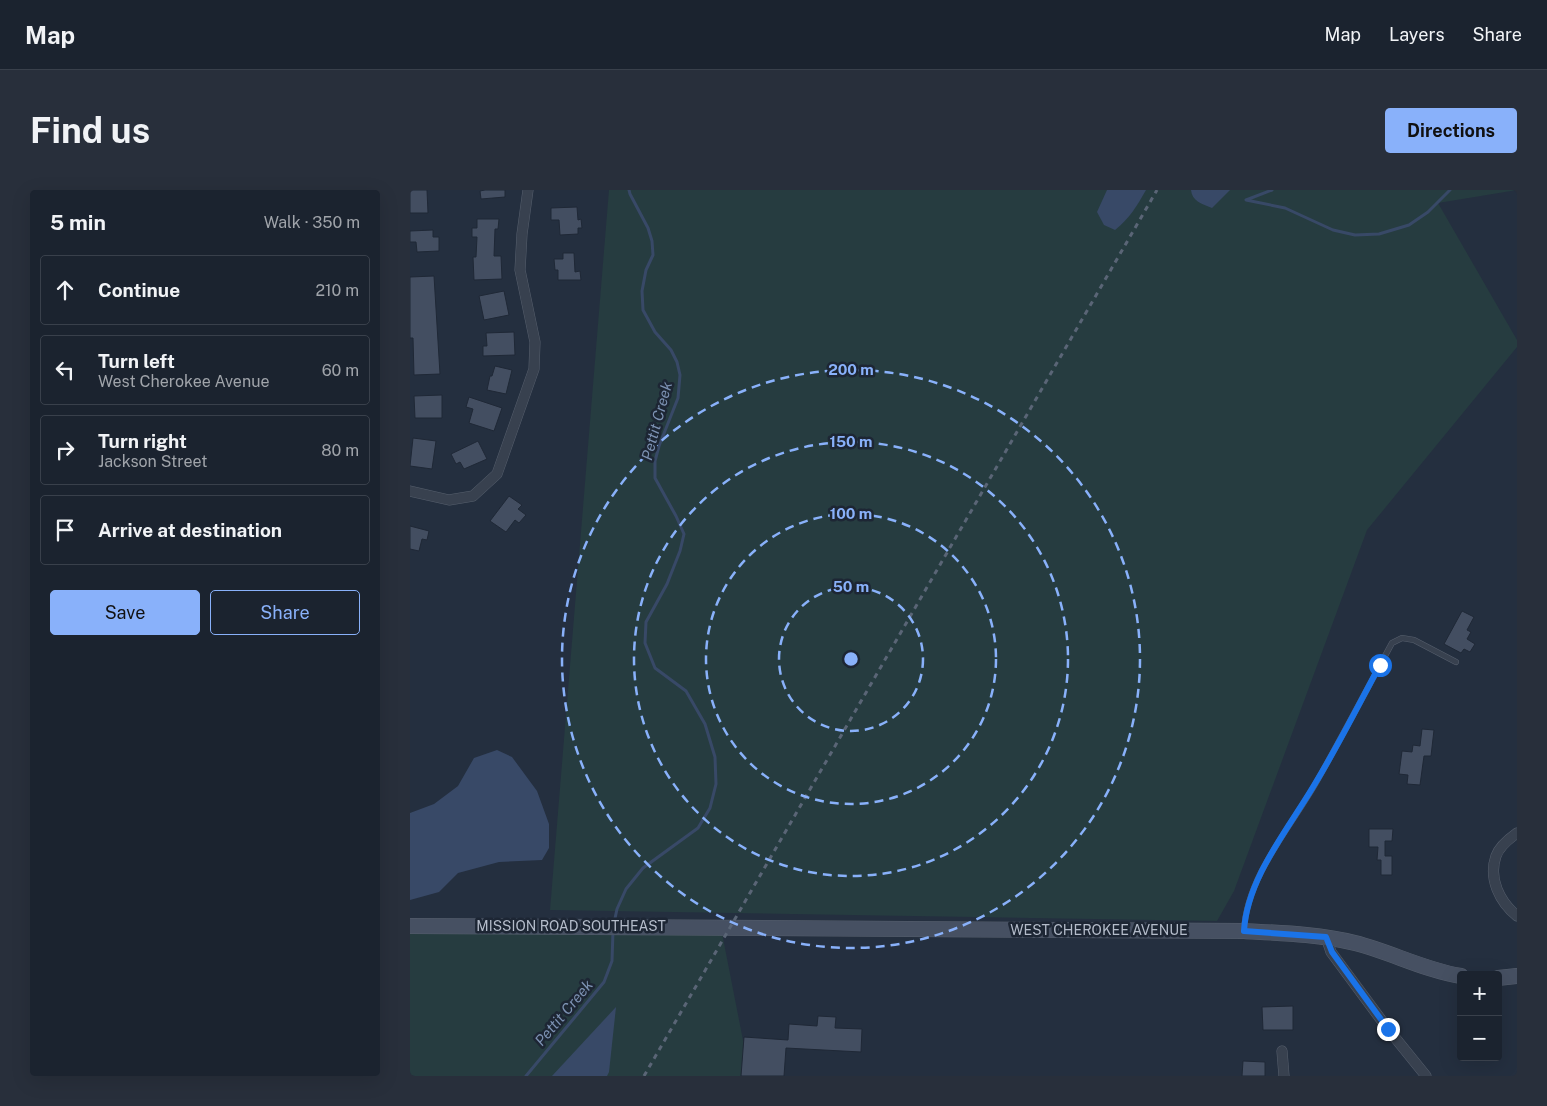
<!DOCTYPE html>
<meta charset="utf-8">
<style>
body{margin:0;font-family:"Public Sans",sans-serif;background:#282f3b;color:#f1f3f6}
.controls{position:absolute;right:15px;bottom:15px;display:grid;overflow:hidden;border-radius:5px;box-shadow:0 5px 20px #0002}
.controls button{width:45px;height:45px;display:grid;place-items:center;padding:0;border:0;border-bottom:1px solid #39404b;background:#1b232f;color:#f1f3f6;font:25px sans-serif}
.stop{position:absolute;width:15px;height:15px;margin:-11px;border:4px solid #1a73e8;border-radius:50%;background:#fff}
.stop.end{background:#1a73e8;border-color:#fff;box-shadow:0 1px 5px #0008}
.list{margin:0;padding:0;list-style:none}
h2{display:flex;justify-content:space-between;align-items:center;height:65px;margin:0;padding:0 20px;font-size:21px}
h2 small{font-size:16px;font-weight:400;color:#a0a4aa}
.list li{display:grid;grid-template-columns:32px 1fr auto;gap:15px;align-items:center;box-sizing:border-box;height:70px;margin:0 10px 10px;padding:0 10px;border:1px solid #39404b;border-radius:5px}
.list b{display:block;font-size:19px;white-space:nowrap}
.list p{margin:0;font-size:16px;white-space:nowrap;color:#a0a4aa}
.list em{font-size:16px;font-style:normal;color:#a0a4aa}
.actions{display:flex;gap:10px;padding:15px 20px}
.actions a{flex:1;padding:11px 0;border:1px solid #89b1fa;border-radius:5px;text-align:center;font-size:18px;color:#89b1fa}
.actions .main{background:#89b1fa;color:#111}
.icon{flex:none;width:28px;height:28px;fill:none;stroke:currentColor;stroke-width:2;stroke-linecap:round;stroke-linejoin:round}
.map{position:relative;flex:none;width:1107px;height:886px;overflow:hidden;border-radius:5px}
header{display:flex;align-items:center;gap:30px;box-sizing:border-box;height:70px;padding:0 25px;background:#1b232f;border-bottom:1px solid #39404b}
header strong{font-size:24px}
nav{display:flex;gap:28px;margin-inline-start:auto;font-size:18px}
.intro{display:flex;align-items:center;justify-content:space-between;box-sizing:border-box;height:120px;padding:0 30px}
h1{margin:0;font-size:35px}
.button{padding:12px 22px;border-radius:5px;background:#89b1fa;color:#111;font-size:18px;font-weight:700}
main{display:flex;gap:30px;padding:0 30px}
aside{flex:1;background:#1b232f;border-radius:5px;box-shadow:0 5px 20px #0002}
.map>svg:first-child{display:block}
.green{fill:#263c40}
.water{fill:#384967}
.lines{fill:none;stroke-linecap:round;stroke-linejoin:round}
.stream{stroke:#384967;stroke-width:3}
.building{fill:#434e61;stroke:#1f2836}
.lane-casing{stroke:#565f6d;stroke-width:6}
.street-casing{stroke:#565f6d;stroke-width:11}
.secondary-casing{stroke:#565f6d;stroke-width:16}
.lane{stroke:#38414f;stroke-width:5}
.street{stroke:#38414f;stroke-width:10}
.secondary{stroke:#465062;stroke-width:15}
.rail{stroke:#5a6576;stroke-width:3;stroke-dasharray:5 5;stroke-linecap:butt}
.route{stroke:#1a73e8;stroke-width:6}
.ring{fill:none;stroke:#89b1fa;stroke-width:2.5;stroke-dasharray:9 6}
.labels{text-anchor:middle;stroke-width:5;stroke-linejoin:round;paint-order:stroke}
.street-label{font-size:14px;fill:#b4bcca;stroke:#1d2634}
.water-label{font-size:15px;font-style:italic;fill:#7c91b2;stroke:#1d2634}
.centre{fill:#89b1fa;stroke:#1d2634;stroke-width:2.5}
.ring-label{font-size:15px;text-anchor:middle;font-weight:bold;fill:#89b1fa;stroke:#1d2634;stroke-width:5;stroke-linejoin:round;paint-order:stroke}
</style>
<header>
<strong>Map</strong>
<nav><a>Map</a><a>Layers</a><a>Share</a></nav>
</header>
<div class="intro"><h1>Find us</h1><a class="button">Directions</a></div>
<main>
<aside>
<h2>5 min<small>Walk · 350 m</small></h2>
<ul class="list">
<li><svg class="icon" aria-label="ahead" viewBox="0 0 24 24"><path d="M12 20V5M6 11l6-6 6 6"/></svg><div><b>Continue</b></div><em>210 m</em></li>
<li><svg class="icon" aria-label="left" viewBox="0 0 24 24"><path d="M17 20v-9H6M10 6l-5 5 5 5"/></svg><div><b>Turn left</b><p>West Cherokee Avenue</p></div><em>60 m</em></li>
<li><svg class="icon" aria-label="right" viewBox="0 0 24 24"><path d="M7 20v-9h11M14 6l5 5-5 5"/></svg><div><b>Turn right</b><p>Jackson Street</p></div><em>80 m</em></li>
<li><svg class="icon" aria-label="arrive" viewBox="0 0 24 24"><path d="M6 21V4h12l-3 4 3 4H6"/></svg><div><b>Arrive at destination</b></div></li>
</ul>
<div class="actions"><a class="main">Save</a><a>Share</a></div>
</aside>
<div class="map">
<svg width="1107" height="886" viewBox="0 0 1107 886">
<rect width="100%" height="100%" fill="#242f3f"/>
<g class="green">
<polygon points="199,0 1107,0 1028,13 1107,150 1107,157 957,340 824,701 807,731 140,720"/>
<polygon points="0,743 312,743 340,886 0,886"/>
</g>
<g class="water">
<path d="M697,0H736C727,16 719,29 705,40L694,35L687,22Z"/>
<path d="M781,0H820L802,18C792,14 782,11 781,0Z"/>
<polygon points="87,560 102,567 127,601 139,634 139,658 132,670 89,672 48,683 29,702 0,710 0,623 24,614 48,596 64,568"/>
<polygon points="206,817 199,882 197,886 142,886"/>
</g>
<g class="lines">
<g class="stream">
<polyline points="862,0 836,10 875,18 923,40 945,45 969,44 999,35 1018,22 1040,0"/>
<polyline points="204,733 207,719 216,699 233,678 288,638 300,618 306,594 305,567 295,534 276,501 245,478 235,453 236,432 257,394 270,361 274,344 266,326 245,288 245,271 249,256 268,208 270,185 267,172 261,160 245,142 233,120 232,101 236,80 243,65 242,51 238,38 220,4 219,0"/>
<polyline points="116,886 194,792 202,771 203,741"/>
</g>
</g>
<g class="building">
<polygon points="0,0 17,0 18,23 0,23"/>
<polygon points="75,0 95,0 95,7 71,9 70,1"/>
<polygon points="167,17 168,30 171,29 172,38 168,38 168,44 150,45 149,30 141,30 141,18"/>
<polygon points="67,29 89,29 88,39 85,39 84,66 91,66 92,89 64,90 63,67 66,67 67,47 62,47 62,38 67,38"/>
<polygon points="23,40 23,47 29,47 29,61 7,62 6,52 0,52 0,41"/>
<polygon points="153,63 164,63 165,82 170,81 171,90 148,90 148,80 145,80 144,69 153,69"/>
<polygon points="24,86 30,184 4,185 3,148 0,148 0,87"/>
<polygon points="94,101 99,125 74,130 69,106"/>
<polygon points="104,142 105,165 73,166 73,156 77,156 76,143"/>
<polygon points="85,176 102,180 96,204 77,200 80,186 82,186"/>
<polygon points="32,205 32,228 5,228 4,206"/>
<polygon points="59,207 92,218 84,241 59,233 63,219 56,217"/>
<polygon points="3,248 26,251 22,279 0,276"/>
<polygon points="68,251 77,269 54,279 50,272 46,274 41,264"/>
<polygon points="99,306 112,315 108,319 116,325 109,333 105,330 96,342 80,331"/>
<polygon points="0,336 19,341 17,350 12,349 9,361 0,359"/>
<polygon points="1052,421 1064,427 1057,440 1061,442 1057,449 1065,454 1060,462 1054,459 1051,463 1034,454"/>
<polygon points="1012,539 1024,540 1021,566 1014,566 1010,595 997,594 998,585 989,584 992,561 1002,562 1003,555 1010,556"/>
<polygon points="959,639 983,639 982,651 975,651 975,666 982,666 982,685 971,685 971,670 967,670 968,657 959,657"/>
<polygon points="883,816 883,840 853,840 852,817"/>
<polygon points="408,826 426,827 425,838 452,839 451,862 376,858 374,886 331,886 334,847 378,850 379,834 407,836"/>
<polygon points="833,871 855,872 855,886 832,886"/>
</g>
<g class="lines">
<g class="lane-casing">
<path id="lane" d="M834,740C837,686 881,637 907,591C933,545 957,499 982,453L992,448L1004,450L1046,472"/>
</g>
<g class="street-casing">
<g id="street">
<polyline points="0,301 39,310 63,306 87,284 124,179 125,152 110,80 112,44 118,0"/>
<path d="M1107,643C1100,648 1089,657 1086,666C1078,689 1090,712 1107,726"/>
<polyline points="916,747 921,762 978,839 1016,886"/>
<polyline points="872,861 874,886"/>
</g>
</g>
<g class="secondary-casing">
<g id="secondary">
<path d="M0,736L834,741C871,743 909,744 945,753C981,762 1014,780 1051,786"/>
<polyline points="1088,788 1107,786"/>
</g>
</g>
<use href="#lane" class="lane"/>
<use href="#street" class="street"/>
<use href="#secondary" class="secondary"/>
<polyline class="rail" points="234,886 747,0"/>
</g>
<g class="lines">
<path class="route" d="M970,475C949,514 929,554 906,592C880,637 837,687 834,741L916,747L922,762L978,839"/>
</g>
<g class="ring">
<circle cx="441" cy="469" r="72"/>
<circle cx="441" cy="469" r="145"/>
<circle cx="441" cy="469" r="217"/>
<circle cx="441" cy="469" r="289"/>
</g>
<g class="labels">
<g class="street-label">
<text x="161" y="741">MISSION ROAD SOUTHEAST</text>
<text x="689" y="745">WEST CHEROKEE AVENUE</text>
</g>
<g class="water-label">
<text transform="translate(247 231) rotate(-75)" y="5">Pettit Creek</text>
<text transform="translate(154 823) rotate(-50)" y="5">Pettit Creek</text>
</g>
</g>
<circle cx="441" cy="469" r="8" class="centre"/>
<g class="ring-label">
<text x="441" y="185">200 m</text>
<text x="441" y="257">150 m</text>
<text x="441" y="329">100 m</text>
<text x="441" y="402">50 m</text>
</g>
</svg>
<div class="controls">
<button>+</button>
<button>−</button>
</div>
<div class="stop" style="left:970px;top:475px"></div>
<div class="stop end" style="left:978px;top:839px"></div>
</div>
</main>
